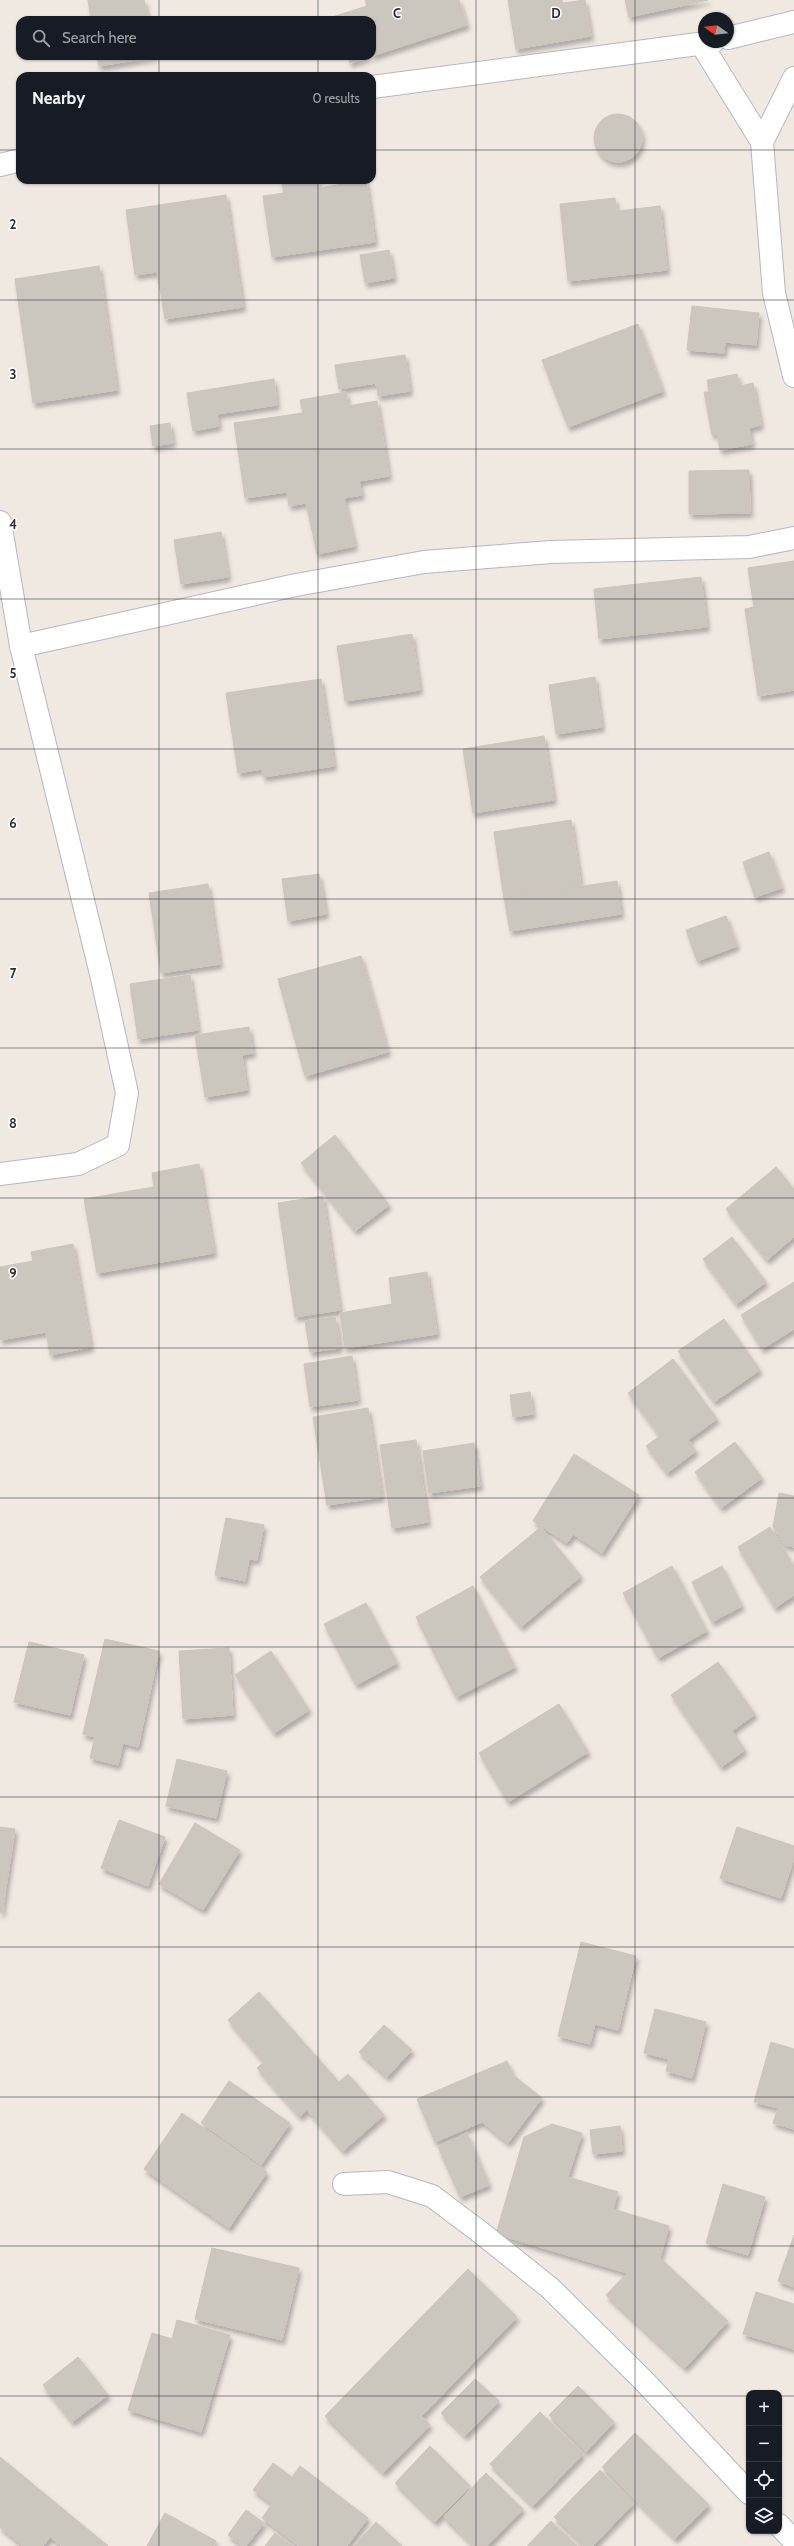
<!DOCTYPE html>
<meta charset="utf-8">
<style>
body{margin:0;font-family:Cabin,sans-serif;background:#242831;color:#f1f3f6}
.controls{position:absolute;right:12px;bottom:12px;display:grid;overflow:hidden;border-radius:8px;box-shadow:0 1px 3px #0004}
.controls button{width:36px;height:36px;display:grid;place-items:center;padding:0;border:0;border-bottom:1px solid #363941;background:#171b24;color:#f1f3f6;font:20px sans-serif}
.compass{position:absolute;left:698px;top:12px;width:36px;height:36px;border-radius:50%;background:#171b24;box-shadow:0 1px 3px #0004;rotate:284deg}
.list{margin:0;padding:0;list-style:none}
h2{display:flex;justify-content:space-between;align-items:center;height:52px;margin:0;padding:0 16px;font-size:17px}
h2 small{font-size:13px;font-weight:400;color:#9ea1a6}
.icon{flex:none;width:22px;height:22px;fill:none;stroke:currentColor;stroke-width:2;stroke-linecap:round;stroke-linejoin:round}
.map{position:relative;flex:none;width:794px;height:2546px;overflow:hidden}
.search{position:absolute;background:#171b24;box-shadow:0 1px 3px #0004;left:16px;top:16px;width:360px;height:44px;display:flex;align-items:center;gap:10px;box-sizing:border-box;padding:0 14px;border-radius:12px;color:#9ea1a6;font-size:15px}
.panel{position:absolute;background:#171b24;box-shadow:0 1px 3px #0004;left:16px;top:72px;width:360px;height:112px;border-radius:12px}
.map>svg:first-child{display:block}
.building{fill:#cbc7bf;stroke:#cbc5ba;filter:url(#shadow)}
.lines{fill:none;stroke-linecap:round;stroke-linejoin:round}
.minor-casing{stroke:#b4b7c1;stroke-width:24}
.minor{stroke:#fff;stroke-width:22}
.grid{fill:none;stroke:#2e2e2e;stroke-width:1;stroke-opacity:0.55}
.grid-label{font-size:13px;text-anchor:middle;font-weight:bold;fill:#2e2e2e;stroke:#fff;stroke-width:3;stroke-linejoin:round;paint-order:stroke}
</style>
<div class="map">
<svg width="794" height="2546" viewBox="0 0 794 2546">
<defs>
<filter id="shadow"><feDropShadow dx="2.5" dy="4.5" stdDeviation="2" flood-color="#0004"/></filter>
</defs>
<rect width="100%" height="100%" fill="#efe9e1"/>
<g class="building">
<polygon points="88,0 144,0 148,20 91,20"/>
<polygon points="365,0 459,0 467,25 350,63 348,56 372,56 372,20 336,20 335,16 367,6"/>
<polygon points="508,0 562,0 563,3 585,0 591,36 516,49"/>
<polygon points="625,0 708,0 629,17"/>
<polygon points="97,56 154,56 154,57 99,66"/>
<circle cx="618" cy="138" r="24"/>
<polygon points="281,180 318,180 319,188 366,180 375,242 272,257 263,196 284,193"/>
<polygon points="226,195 243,307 165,319 157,272 135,275 126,210"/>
<polygon points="615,198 617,211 660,206 667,270 568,281 560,204"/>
<polygon points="389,250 394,278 365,283 360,255"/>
<polygon points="99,266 117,390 33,403 15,279"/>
<polygon points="692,306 759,313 756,345 725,342 724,353 687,350"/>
<polygon points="638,324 663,391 568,427 542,360"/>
<polygon points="405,355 410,391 378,396 376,383 339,389 335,365"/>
<polygon points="737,374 740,386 753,383 761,425 749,428 752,444 720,450 717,433 712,435 704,392 709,392 707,380"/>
<polygon points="274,379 277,405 217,414 219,426 193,431 187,393"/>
<polygon points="346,392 348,406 377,401 389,476 359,481 362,495 344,498 355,546 317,554 306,503 289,506 287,492 245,498 234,423 303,413 300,400"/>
<polygon points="170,423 173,443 153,446 150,426"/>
<polygon points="749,470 750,513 689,514 689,471"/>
<polygon points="221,532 228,577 181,584 174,540"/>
<polygon points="794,561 794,690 758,696 745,609 754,607 748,568"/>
<polygon points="701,577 707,627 599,639 594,589"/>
<polygon points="412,634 420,690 345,701 337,646"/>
<polygon points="595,677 602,727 556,734 549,685"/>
<polygon points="321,679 334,766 263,777 262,769 238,773 226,693"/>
<polygon points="544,736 554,800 473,813 463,749"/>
<polygon points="571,820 581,886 504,898 494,832"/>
<polygon points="769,852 782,888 755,897 743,862"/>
<polygon points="319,874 326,914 288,921 282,879"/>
<polygon points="617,881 621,914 510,931 504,898"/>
<polygon points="208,884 220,964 161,973 149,893"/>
<polygon points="726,916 737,946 697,961 686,930"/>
<polygon points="361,956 388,1052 305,1076 278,979"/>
<polygon points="190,975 198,1030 138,1039 130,984"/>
<polygon points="249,1027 253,1053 242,1055 247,1090 205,1097 195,1035"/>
<polygon points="335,1135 389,1205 355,1231 301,1163"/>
<polygon points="199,1164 214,1253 97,1273 84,1199 154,1187 152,1173"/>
<polygon points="776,1167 794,1189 794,1237 767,1260 726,1209"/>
<polygon points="323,1196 340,1310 295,1317 278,1203"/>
<polygon points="732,1237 766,1282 736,1304 703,1259"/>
<polygon points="73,1244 91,1347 50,1355 46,1332 0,1340 0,1267 33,1261 31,1252"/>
<polygon points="427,1272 437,1334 345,1348 340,1313 392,1304 389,1278"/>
<polygon points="794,1282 794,1329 762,1349 741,1315"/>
<polygon points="335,1317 340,1348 310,1352 305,1321"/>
<polygon points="724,1319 760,1370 714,1402 678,1351"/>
<polygon points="352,1356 358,1400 310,1407 304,1364"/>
<polygon points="673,1359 717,1419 688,1440 696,1451 667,1473 646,1446 660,1436 628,1393"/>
<polygon points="530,1392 533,1414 513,1417 510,1395"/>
<polygon points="368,1408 382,1497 327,1505 313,1417"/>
<polygon points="416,1440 428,1522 392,1528 380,1445"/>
<polygon points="735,1442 762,1478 721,1508 695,1472"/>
<polygon points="474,1443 480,1486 429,1493 423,1451"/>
<polygon points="574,1454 639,1495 602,1553 573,1534 567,1543 533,1521"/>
<polygon points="779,1493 794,1496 794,1547 785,1545 773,1527"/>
<polygon points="226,1518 264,1525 257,1560 249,1559 245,1581 215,1575"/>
<polygon points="541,1527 581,1576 521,1627 480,1577"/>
<polygon points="770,1527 794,1566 794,1595 775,1608 738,1547"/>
<polygon points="672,1566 707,1631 658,1658 623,1593"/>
<polygon points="722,1566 742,1606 712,1622 692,1582"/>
<polygon points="473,1586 515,1667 456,1697 416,1617"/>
<polygon points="366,1603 397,1663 356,1685 324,1624"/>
<polygon points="105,1639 159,1651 138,1747 123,1743 118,1765 90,1758 95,1737 83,1734"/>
<polygon points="29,1642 84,1655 70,1715 14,1702"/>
<polygon points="229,1648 233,1715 183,1719 179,1651"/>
<polygon points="271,1651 309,1710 274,1733 235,1675"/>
<polygon points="718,1662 755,1714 732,1731 745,1750 721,1767 671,1695"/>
<polygon points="559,1704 588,1752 508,1802 479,1753"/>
<polygon points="177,1759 227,1771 216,1818 166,1806"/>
<polygon points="119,1820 165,1837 148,1886 101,1868"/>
<polygon points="195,1823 240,1850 203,1910 159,1884"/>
<polygon points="0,1827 15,1829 2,1913 0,1912"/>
<polygon points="737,1827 794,1846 794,1858 781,1898 720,1878"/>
<polygon points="581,1942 636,1956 618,2030 595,2024 590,2044 558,2036"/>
<polygon points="259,1992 339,2082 348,2074 384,2115 343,2151 307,2110 300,2117 257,2068 264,2062 228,2020"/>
<polygon points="655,2009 706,2022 692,2078 666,2071 669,2059 644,2053"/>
<polygon points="384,2025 412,2050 387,2077 359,2052"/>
<polygon points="771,2042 794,2049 794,2129 773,2123 778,2108 754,2102"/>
<polygon points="507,2061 513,2075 542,2098 508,2143 482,2122 435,2142 417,2099"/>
<polygon points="229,2081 290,2123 261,2165 201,2123"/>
<polygon points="182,2113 267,2172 229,2228 144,2169"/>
<polygon points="552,2124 582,2133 568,2177 618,2192 613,2209 669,2226 660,2258 728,2321 685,2368 606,2295 627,2273 496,2234 524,2137"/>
<polygon points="620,2126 622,2151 593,2154 590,2130"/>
<polygon points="467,2133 489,2185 460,2197 438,2147"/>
<polygon points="723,2184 765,2197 748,2255 706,2243"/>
<polygon points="794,2235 794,2287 778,2281"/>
<polygon points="212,2248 299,2268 282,2340 195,2319"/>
<polygon points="468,2269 517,2317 422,2416 430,2425 383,2473 325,2416"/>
<polygon points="756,2292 794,2304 794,2349 743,2334"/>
<polygon points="177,2320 230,2335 201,2432 128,2410 152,2333 172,2339"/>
<polygon points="78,2357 108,2395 72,2422 43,2385"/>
<polygon points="475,2379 499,2401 465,2436 441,2413"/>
<polygon points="578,2386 614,2422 586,2452 549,2415"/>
<polygon points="540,2412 583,2454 533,2506 490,2464"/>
<polygon points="635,2433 709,2505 675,2539 602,2467"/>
<polygon points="430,2446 470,2486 435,2522 395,2483"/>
<polygon points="0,2457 108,2546 62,2546 50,2537 43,2546 23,2546 0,2527"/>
<polygon points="273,2463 292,2477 300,2466 368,2518 347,2546 299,2546 262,2518 272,2504 253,2490"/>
<polygon points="600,2470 634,2503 593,2546 584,2546 554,2517"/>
<polygon points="486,2473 523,2509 487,2546 474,2546 444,2517"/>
<polygon points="246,2510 264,2523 246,2546 242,2546 228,2535"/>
<polygon points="165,2513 216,2541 214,2546 147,2546"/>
<polygon points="551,2521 577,2546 527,2546"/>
<polygon points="376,2522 402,2546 354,2546"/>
<polygon points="275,2533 292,2546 265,2546"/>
</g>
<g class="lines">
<g class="minor-casing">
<g id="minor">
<polyline points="728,38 794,22"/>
<polyline points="702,45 762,142"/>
<polyline points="794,78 762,142 774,293 794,376"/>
<polyline points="372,87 713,42"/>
<polyline points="0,165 20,160"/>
<polyline points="0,522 21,646 101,974 127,1093 118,1145 78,1164 0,1174"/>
<polyline points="21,646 296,585 424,562 551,552 749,547 794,538"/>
<polyline points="344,2184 388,2182 432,2196 480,2232 550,2288 643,2380 749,2493"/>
<polyline points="779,2525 794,2541"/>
</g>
</g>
<use href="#minor" class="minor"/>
</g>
<path class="grid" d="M159,0V20M318,0V20M476,0V2546M635,0V2546M159,56V76M318,56V76M0,150H20M372,150H794M159,180V2546M318,180V2546M0,300H794M0,449H794M0,599H794M0,749H794M0,899H794M0,1048H794M0,1198H794M0,1348H794M0,1498H794M0,1647H794M0,1797H794M0,1947H794M0,2097H794M0,2246H794M0,2396H749M779,2396H794"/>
<g class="grid-label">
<text x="397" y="18">C</text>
<text x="556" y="18">D</text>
<text x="13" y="229">2</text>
<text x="13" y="379">3</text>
<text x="13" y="529">4</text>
<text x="13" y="678">5</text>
<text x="13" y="828">6</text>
<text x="13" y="978">7</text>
<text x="13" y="1128">8</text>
<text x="13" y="1278">9</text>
</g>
</svg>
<div class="controls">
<button>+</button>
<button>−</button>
<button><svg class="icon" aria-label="locate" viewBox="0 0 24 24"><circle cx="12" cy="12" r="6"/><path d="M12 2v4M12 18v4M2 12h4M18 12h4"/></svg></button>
<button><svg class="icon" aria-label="layers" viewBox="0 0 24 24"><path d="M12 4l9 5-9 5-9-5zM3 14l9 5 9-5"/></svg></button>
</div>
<svg class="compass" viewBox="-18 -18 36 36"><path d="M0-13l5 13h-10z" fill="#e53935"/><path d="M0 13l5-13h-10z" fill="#9ea1a6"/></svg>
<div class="search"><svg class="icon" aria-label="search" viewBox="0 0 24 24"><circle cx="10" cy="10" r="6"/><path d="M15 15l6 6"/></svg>Search here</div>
<section class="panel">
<h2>Nearby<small>0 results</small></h2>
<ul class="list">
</ul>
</section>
</div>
